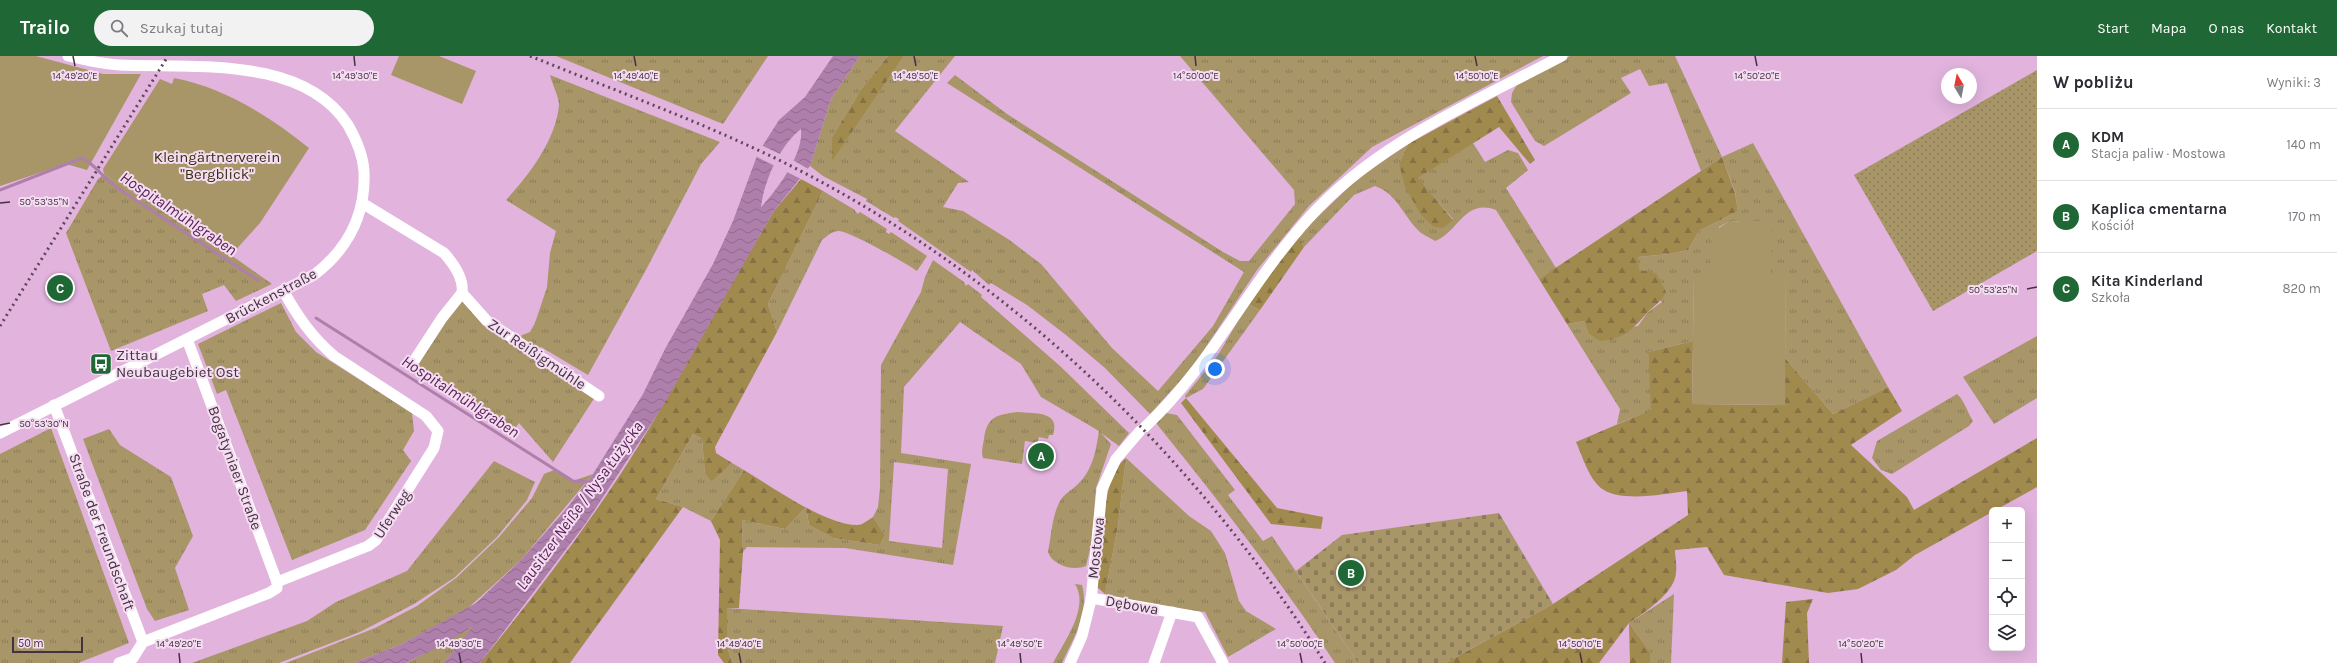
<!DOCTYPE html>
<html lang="pl">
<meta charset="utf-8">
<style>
body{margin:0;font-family:Karla,sans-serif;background:#f2f2f3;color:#2b2b33}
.controls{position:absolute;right:12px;bottom:12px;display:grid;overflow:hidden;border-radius:6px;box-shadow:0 4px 16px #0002}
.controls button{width:36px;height:36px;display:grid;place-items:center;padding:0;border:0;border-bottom:1px solid #e1e1e2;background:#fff;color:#2b2b33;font:20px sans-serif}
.compass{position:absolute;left:1941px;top:12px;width:36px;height:36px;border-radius:50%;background:#fff;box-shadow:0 4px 16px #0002;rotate:350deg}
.scale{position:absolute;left:12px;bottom:10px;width:71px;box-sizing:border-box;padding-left:4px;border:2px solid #443142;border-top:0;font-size:11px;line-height:14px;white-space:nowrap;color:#443142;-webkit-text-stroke:3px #f4dcf1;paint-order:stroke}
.you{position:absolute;left:1215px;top:313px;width:14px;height:14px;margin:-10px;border:3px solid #fff;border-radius:50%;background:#1a73e8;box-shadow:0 0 0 6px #1a73e833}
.badge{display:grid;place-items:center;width:26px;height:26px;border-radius:50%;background:#1f6835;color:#fff;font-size:13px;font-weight:700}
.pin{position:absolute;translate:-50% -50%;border:2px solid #fff;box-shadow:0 1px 4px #0006}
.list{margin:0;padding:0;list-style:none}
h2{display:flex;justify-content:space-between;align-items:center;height:52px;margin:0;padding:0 16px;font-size:17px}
h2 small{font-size:13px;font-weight:400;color:#7c7c81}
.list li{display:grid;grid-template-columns:26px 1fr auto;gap:12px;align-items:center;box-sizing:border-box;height:72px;padding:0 16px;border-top:1px solid #e1e1e2}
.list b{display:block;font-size:15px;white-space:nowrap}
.list p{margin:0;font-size:13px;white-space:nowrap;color:#7c7c81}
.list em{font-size:13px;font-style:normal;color:#7c7c81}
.icon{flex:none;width:22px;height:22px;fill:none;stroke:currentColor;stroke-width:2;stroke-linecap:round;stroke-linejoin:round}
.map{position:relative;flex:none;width:2037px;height:607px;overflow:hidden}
header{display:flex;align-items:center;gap:24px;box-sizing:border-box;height:56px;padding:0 20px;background:#1f6835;color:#fff}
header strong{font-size:19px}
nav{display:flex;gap:22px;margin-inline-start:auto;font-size:14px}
.search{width:280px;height:36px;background:#f2f2f3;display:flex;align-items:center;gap:10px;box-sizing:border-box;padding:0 14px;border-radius:22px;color:#7c7c81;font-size:15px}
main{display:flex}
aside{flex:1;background:#fff}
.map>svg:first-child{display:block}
.grass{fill:url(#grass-tufts);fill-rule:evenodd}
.forest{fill:url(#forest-firs)}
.cemetery{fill:url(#cemetery-stones)}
.park{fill:url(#park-dots)}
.garden{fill:#a89669}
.water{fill:url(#water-waves);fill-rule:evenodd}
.pier{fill:#e1b3dd}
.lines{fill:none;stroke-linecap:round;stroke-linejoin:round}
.stream{stroke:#af7fab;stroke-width:3}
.minor{stroke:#fff;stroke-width:11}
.rail{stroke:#5f475c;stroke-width:3;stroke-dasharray:2 4;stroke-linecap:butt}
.ticks{fill:none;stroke:#443142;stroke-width:1.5}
.labels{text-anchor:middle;stroke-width:4;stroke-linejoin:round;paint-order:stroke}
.park-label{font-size:15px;fill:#382e11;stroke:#f4dcf1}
.street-label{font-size:15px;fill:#443142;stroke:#f4dcf1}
.poi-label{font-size:15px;fill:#443142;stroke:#f4dcf1;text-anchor:start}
.water-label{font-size:16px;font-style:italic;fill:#5b2158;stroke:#f4dcf1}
.ticks-label{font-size:10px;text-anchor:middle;fill:#443142;stroke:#f4dcf1;stroke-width:4;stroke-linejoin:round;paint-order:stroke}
</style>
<header>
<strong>Trailo</strong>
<div class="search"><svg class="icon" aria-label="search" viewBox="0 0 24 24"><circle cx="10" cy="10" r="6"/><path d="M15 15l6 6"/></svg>Szukaj tutaj</div>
<nav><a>Start</a><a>Mapa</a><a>O nas</a><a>Kontakt</a></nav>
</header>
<main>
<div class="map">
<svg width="2037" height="607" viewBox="0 0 2037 607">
<defs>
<pattern id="grass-tufts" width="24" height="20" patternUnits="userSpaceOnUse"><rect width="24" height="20" fill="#a89669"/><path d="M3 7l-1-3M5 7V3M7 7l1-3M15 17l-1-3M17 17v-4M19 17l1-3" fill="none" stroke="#8a7b58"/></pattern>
<pattern id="forest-firs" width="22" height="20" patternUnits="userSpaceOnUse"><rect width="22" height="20" fill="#a18a4e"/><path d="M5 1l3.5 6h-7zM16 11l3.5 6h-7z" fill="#857142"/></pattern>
<pattern id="cemetery-stones" width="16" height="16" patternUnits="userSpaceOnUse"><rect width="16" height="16" fill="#a89669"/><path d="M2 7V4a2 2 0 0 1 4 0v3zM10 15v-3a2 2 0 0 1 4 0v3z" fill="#8a7b58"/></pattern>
<pattern id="park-dots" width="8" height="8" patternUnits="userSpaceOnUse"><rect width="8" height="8" fill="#a89669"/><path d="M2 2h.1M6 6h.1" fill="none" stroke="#8a7b58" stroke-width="1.8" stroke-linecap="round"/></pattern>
<pattern id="water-waves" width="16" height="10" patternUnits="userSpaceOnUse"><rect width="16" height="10" fill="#af7fab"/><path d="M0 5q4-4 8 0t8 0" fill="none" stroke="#90698d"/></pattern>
</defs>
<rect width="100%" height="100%" fill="#e1b3dd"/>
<g class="grass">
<polygon points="556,0 768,0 723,68"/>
<polygon points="860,0 888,0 862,32 832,81 832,104 904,0 955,0 895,75 969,126 958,127 943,151 963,155 1008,183 1041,208 1112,292 1158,335 1213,270 1244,216 947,27 955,19 1007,58 1223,196 1240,205 1249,205 1295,148 1294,134 1180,0 1543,0 1372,91 1309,150 1257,214 1192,312 1150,358 1105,312 1066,279 1027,249 991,227 989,229 972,214 971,216 898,165 899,163 895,161 894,162 866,145 867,143 823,120 810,110 831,43"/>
<polygon points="1570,0 1675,0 1722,101 1753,87 1888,331 1833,358 1785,302 1786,219 1771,218 1771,166 1742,165 1728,166 1719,171 1715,218 1694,218 1693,285 1648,296 1652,354 1617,368 1620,353 1567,268 1584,265 1588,277 1638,270 1648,256 1662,246 1638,214 1638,201 1669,198 1688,194 1699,175 1738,155 1735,136 1722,101 1701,115 1667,27 1649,30 1640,13 1621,22 1631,37 1549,87 1544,90 1535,85 1511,46 1512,37 1518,27"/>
<path d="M550,19L720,86L701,108L647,212L588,319L541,291L533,293L515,282L530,276L535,267L547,231L550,197L556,175L506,144C529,119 556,84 559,49C559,41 552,28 550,19Z"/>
<path d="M1473,87L1485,106L1508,94L1518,97L1528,114L1506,132L1556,212L1539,223L1496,154C1464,142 1458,177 1435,185C1431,182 1425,180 1421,177C1404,162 1398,138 1375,130L1354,139L1304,191L1299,179L1356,124L1408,88L1399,108L1443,171L1453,163L1417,122Z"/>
<polygon points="104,118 231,199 272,228 236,245 224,229 202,238 208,255 111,295 66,177 98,123"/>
<path d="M823,135L855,154V155L858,158L860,156L887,173L886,176L889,178L891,176L927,200L917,215C906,207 851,176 839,175C832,175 827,180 822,184L777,276L768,248Z"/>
<path d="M933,204L964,226L966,230L968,228L982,239L981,241L1060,310L1129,377L1119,390L1101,377L1111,388L1096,432L1092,485L1086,510C1073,515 1053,510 1048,496C1051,481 1052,461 1059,447C1063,438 1071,435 1078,428C1093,414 1096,394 1099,375L1041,341L1021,308L960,266L904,331L901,397L971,408L953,509L845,492L747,491L743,496L742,464L785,473L806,451L809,469L833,482L880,489L885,479L873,461L878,451L880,432L881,309L921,236L925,221ZM894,406L948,413L942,492L889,485Z"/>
<polygon points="461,242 482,268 555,318 595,341 553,406 519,367 510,379 413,317"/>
<polygon points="281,247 296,276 316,296 412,357 414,375 403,394 411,405 365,474 292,504 226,334 217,338 198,288"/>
<polygon points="1248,248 1260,254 1203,333 1186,342 1185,340 1189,335 1218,299"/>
<polygon points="2037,280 2037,342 1994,368 1963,321"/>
<path d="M1957,338C1965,345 1967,356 1973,365L1969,370L1892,418L1881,414L1872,402L1877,385Z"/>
<path d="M1017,356C1034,358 1061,354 1053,379H1049L1048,383L1039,381L1037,387L1025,385L1022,408L983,402C981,396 983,389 984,383C987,360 997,359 1017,356Z"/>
<path d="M1166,357L1177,359L1235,434L1228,439L1263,485L1272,480L1358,607H1335C1280,524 1219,445 1156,367Z"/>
<polygon points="51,372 129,587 78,607 0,607 0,398"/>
<polygon points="109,373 120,389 171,421 193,480 175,512 189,554 155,565 147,553 83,383"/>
<polygon points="693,378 702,383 705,418 712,424 732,407 744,414 711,465 683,451 656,443"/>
<polygon points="1126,402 1189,460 1211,475 1225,497 1239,545 1246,555 1276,573 1228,601 1205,556 1169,552 1105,538 1118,469"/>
<polygon points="494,405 535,426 527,444 497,481 454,522 414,548 360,576 279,607 192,607 307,565 336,546 407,515"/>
<polygon points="554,414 573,425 593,418 521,504 467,553 402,588 354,607 286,607 375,572 417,550 456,522 499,481 532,442 544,418"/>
<path d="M1075,528L1082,529C1090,557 1073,583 1062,607H1053C1064,586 1090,551 1075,528Z"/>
<polygon points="1674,538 1671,607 1650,607 1650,596 1629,567"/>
<polygon points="727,552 1003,570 995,607 732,607 727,590"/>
<polygon points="475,569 444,607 406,607 409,606"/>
</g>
<g class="forest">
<polygon points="888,0 904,0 832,105 832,81 862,32"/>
<polygon points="1497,40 1535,104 1530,108 1499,71 1418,122 1453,164 1443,172 1434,171 1421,159 1405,131 1399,108 1408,88"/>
<path d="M1722,101L1735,137L1738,155L1699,175L1688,194L1669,198L1638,201L1639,214L1656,217L1666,236C1661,247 1654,249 1647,257C1632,274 1624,283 1600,285L1588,277L1584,265L1567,268L1539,223Z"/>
<path d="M801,123L823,135L768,248L777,276L715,391L716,397L732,407L712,425L705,418L702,383L693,378L656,443L683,451L570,607H480C536,538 592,465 639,389C680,322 717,252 757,184L774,155Z"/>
<polygon points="1299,179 1304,191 1260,254 1248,248"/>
<path d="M1693,285L1692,348L1785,349V302L1833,358L1888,331L1902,355L1851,389L1907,441L1914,454L2037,382V431L1915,499L1896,514L1858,533L1828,537L1724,519L1707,491L1675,494C1675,501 1677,509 1676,516C1676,536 1644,557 1629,567L1650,596V607H1630L1629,567L1599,607H1445L1553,548L1688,459L1687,435C1665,438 1623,446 1604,434C1589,425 1583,401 1576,386L1651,354L1648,296Z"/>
<polygon points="1186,342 1277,452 1323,461 1321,473 1271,468 1181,347"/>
<path d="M1126,402L1118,469L1105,538L1097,531C1101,499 1100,421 1126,402Z"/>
<path d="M744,414C771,430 825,469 857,469C863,469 868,464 873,461L885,479L880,489L833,482L809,469L806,451L785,473L742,464L743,496L739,552H727V590L732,607H724L718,599L720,484L711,465Z"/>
<polygon points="1813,543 1807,557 1809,607 1782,607 1786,546"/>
</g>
<polygon class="cemetery" points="1499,457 1553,548 1445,607 1358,607 1296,515 1342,479"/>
<polygon class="park" points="2037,14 2037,195 1933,255 1854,119"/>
<g class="garden">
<polygon points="0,0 36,0 103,18 141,18 87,114 66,108 0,130"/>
<polygon points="399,0 439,0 476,15 462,48 391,19"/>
<path d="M174,22C223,31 271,61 309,92L260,167L231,199L104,118L103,113L160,23L172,28Z"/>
<polygon points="1742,165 1772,165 1771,218 1786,218 1785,349 1692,348 1694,218 1715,218 1709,200 1713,176 1728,166"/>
</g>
<path class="water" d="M833,0H860L831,43L810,110L774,155L757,184L663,350L586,467L480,607H444L473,570L448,586L406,607H354L402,588L476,547L521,504L567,452L593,418L643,338L665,293L713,208L733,165L758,97L779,64L805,41ZM801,73C804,98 777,134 761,151C764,125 780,89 801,73Z"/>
<g class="pier">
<polygon points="761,89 782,99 777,111 755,100"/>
<polygon points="791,103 810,114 803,124 785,115"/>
</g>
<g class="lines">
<g class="stream">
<path d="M0,134L82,102C91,105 106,124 116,131L259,225"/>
<polyline points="316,262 573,425 590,426"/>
</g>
<g class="minor">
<path d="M362,147L444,197C453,207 464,223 462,237L487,265L599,340"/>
<polyline points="412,308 442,262 462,237"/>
<polyline points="54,349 143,586 133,602 119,607"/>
<path d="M1145,371C1212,308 1247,231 1307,164C1375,87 1473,47 1562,0"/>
<path d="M0,377L314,219C348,193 366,159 364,115C363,100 356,83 348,69C303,0 196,12 119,9C101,8 85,4 68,0"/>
<path d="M277,526L368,490L376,484L434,392L438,375L426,360L334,300C312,281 298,261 284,236"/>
<polyline points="1091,542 1198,561 1223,607"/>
<polyline points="143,586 269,537 277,532 277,526 187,283"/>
<polyline points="1070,607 1082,580 1091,544 1102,433 1116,403 1140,375"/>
<polyline points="1154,607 1172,556"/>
</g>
<g class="rail">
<path d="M530,0C614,34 699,65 781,105C1005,216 1193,396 1325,607"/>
<polyline points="0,270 168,0"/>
</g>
</g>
<path class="ticks" d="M73,0L75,10M354,0L355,10M634,0L636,10M914,0L916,10M1195,0L1196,10M1475,0L1477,10M1755,0L1757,10M0,147L10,146M2027,233L2037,231M0,369L10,367M179,597L180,607M459,597L461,607M739,597L741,607M1020,597L1021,607M1300,597L1302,607M1580,597L1582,607M1861,597L1862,607"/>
<defs>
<g id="bus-square" transform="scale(1.15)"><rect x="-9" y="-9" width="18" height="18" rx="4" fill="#1f6835" stroke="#f4dcf1"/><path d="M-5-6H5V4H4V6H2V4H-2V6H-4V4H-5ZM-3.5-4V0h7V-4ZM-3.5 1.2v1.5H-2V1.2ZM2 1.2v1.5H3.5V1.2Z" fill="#fff"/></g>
</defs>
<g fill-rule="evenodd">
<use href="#bus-square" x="101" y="308"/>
</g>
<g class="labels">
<g class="park-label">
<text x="217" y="106">Kleingärtnerverein<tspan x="217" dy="17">"Bergblick"</tspan></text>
</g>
<g class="street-label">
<text transform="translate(271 240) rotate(-28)" y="5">Brückenstraße</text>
<text transform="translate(537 298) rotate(34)" y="5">Zur Reißigmühle</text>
<text transform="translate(235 412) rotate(70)" y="5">Bogatyniaer Straße</text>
<text transform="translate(392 458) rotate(-57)" y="5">Uferweg</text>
<text transform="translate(102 476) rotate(70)" y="5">Straße der Freundschaft</text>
<text transform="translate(1096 492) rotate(-84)" y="5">Mostowa</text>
<text transform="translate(1132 549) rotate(10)" y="5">Dębowa</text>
</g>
<g class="poi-label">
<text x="116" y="304">Zittau<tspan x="116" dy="17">Neubaugebiet Ost</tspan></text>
</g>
<g class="water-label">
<text transform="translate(179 157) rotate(34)" y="6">Hospitalmühlgraben</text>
<text transform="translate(461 340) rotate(33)" y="6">Hospitalmühlgraben</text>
<text transform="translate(579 449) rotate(-54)" y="6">Lausitzer Neiße / Nysa Łużycka</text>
</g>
</g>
<g class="ticks-label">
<text x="75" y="23">14°49'20"E</text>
<text x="355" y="23">14°49'30"E</text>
<text x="636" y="23">14°49'40"E</text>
<text x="916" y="23">14°49'50"E</text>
<text x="1196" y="23">14°50'00"E</text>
<text x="1477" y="23">14°50'10"E</text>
<text x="1757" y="23">14°50'20"E</text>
<text x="44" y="149">50°53'35"N</text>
<text x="1993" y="237">50°53'25"N</text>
<text x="44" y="371">50°53'30"N</text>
<text x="179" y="591">14°49'20"E</text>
<text x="459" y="591">14°49'30"E</text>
<text x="739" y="591">14°49'40"E</text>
<text x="1020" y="591">14°49'50"E</text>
<text x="1300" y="591">14°50'00"E</text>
<text x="1580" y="591">14°50'10"E</text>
<text x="1861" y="591">14°50'20"E</text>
</g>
</svg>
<div class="controls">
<button>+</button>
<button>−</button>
<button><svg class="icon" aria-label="locate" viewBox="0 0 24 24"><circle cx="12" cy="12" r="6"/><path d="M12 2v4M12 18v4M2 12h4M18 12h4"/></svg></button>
<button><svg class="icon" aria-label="layers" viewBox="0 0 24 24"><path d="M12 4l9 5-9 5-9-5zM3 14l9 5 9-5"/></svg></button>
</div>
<svg class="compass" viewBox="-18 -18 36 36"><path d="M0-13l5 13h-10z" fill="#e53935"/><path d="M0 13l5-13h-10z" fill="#7c7c81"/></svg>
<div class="scale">50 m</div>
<div class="you"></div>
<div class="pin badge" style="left:1041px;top:400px">A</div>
<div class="pin badge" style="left:1351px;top:517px">B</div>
<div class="pin badge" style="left:60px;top:232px">C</div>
</div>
<aside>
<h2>W pobliżu<small>Wyniki: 3</small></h2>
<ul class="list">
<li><span class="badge">A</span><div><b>KDM</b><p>Stacja paliw · Mostowa</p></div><em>140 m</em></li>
<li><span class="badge">B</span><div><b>Kaplica cmentarna</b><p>Kościół</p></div><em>170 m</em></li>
<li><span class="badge">C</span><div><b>Kita Kinderland</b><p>Szkoła</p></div><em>820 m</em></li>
</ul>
</aside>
</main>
